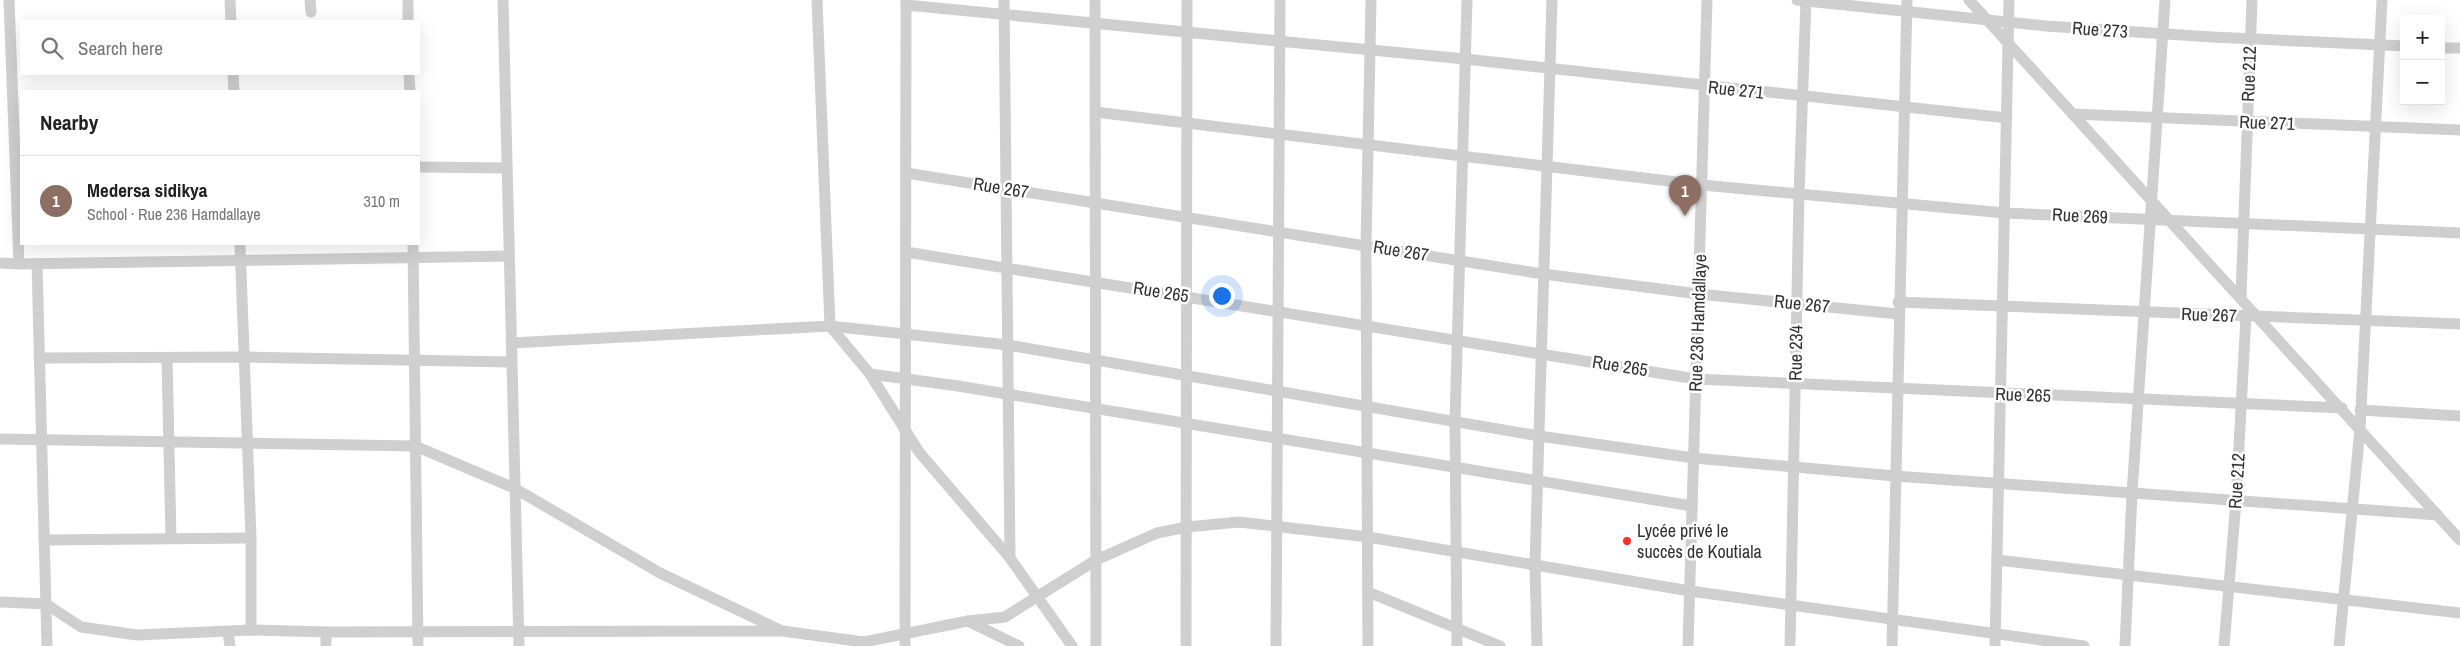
<!DOCTYPE html>
<meta charset="utf-8">
<style>
body{margin:0;font-family:"Archivo Narrow",sans-serif;background:#f6f6f6;color:#222}
.controls{position:absolute;right:15px;top:15px;display:grid;overflow:hidden;border-radius:0px;box-shadow:0 5px 20px #0002}
.controls button{width:45px;height:45px;display:grid;place-items:center;padding:0;border:0;border-bottom:1px solid #e0e0e0;background:#fff;color:#222;font:25px sans-serif}
.you{position:absolute;left:1221px;top:295px;width:18px;height:18px;margin:-12px;border:4px solid #fff;border-radius:50%;background:#1a73e8;box-shadow:0 0 0 8px #1a73e833}
.badge{display:grid;place-items:center;width:32px;height:32px;border-radius:50%;background:#f53128;color:#fff;font-size:16px;font-weight:700}
.pin{position:absolute;translate:-50% -41px;filter:drop-shadow(0 1px 2px #0008)}
.pin::after{content:'';position:absolute;top:26px;width:18px;height:15px;background:inherit;clip-path:polygon(0 0,100% 0,50% 100%)}
.list{margin:0;padding:0;list-style:none}
h2{display:flex;justify-content:space-between;align-items:center;height:65px;margin:0;padding:0 20px;font-size:21px}
h2 small{font-size:16px;font-weight:400;color:#767676}
.list li{display:grid;grid-template-columns:32px 1fr auto;gap:15px;align-items:center;box-sizing:border-box;height:90px;padding:0 20px;border-top:1px solid #e0e0e0}
.list b{display:block;font-size:19px;white-space:nowrap}
.list p{margin:0;font-size:16px;white-space:nowrap;color:#767676}
.list em{font-size:16px;font-style:normal;color:#767676}
.icon{flex:none;width:28px;height:28px;fill:none;stroke:currentColor;stroke-width:2;stroke-linecap:round;stroke-linejoin:round}
.map{position:relative;flex:none;width:2460px;height:646px;overflow:hidden}
.search{position:absolute;background:#fff;box-shadow:0 5px 20px #0002;left:20px;top:20px;width:400px;height:55px;display:flex;align-items:center;gap:12px;box-sizing:border-box;padding:0 18px;border-radius:0px;color:#767676;font-size:19px}
.panel{position:absolute;background:#fff;box-shadow:0 5px 20px #0002;left:20px;top:90px;width:400px;height:155px;border-radius:0px}
.map>svg:first-child{display:block}
.lines{fill:none;stroke-linecap:round;stroke-linejoin:round}
.minor{stroke:#cfcfcf;stroke-width:11}
.poi-dot{fill:#f53128;stroke:#fff;stroke-width:2}
.labels{text-anchor:middle;stroke-width:5;stroke-linejoin:round;paint-order:stroke}
.street-label{font-size:18px;fill:#323232;stroke:#fff}
.poi-label{font-size:18px;fill:#323232;stroke:#fff;text-anchor:start}
</style>
<div class="map">
<svg width="2460" height="646" viewBox="0 0 2460 646">
<rect width="100%" height="100%" fill="#fff"/>
<g class="lines">
<g class="minor">
<polyline points="9,0 19,264 509,256"/>
<polyline points="230,0 231,21"/>
<polyline points="310,0 311,12"/>
<polyline points="408,0 408,21"/>
<polyline points="503,0 519,646"/>
<polyline points="817,0 830,326 870,374 919,452 1010,558 1072,646"/>
<polyline points="1004,0 1010,558"/>
<polyline points="1095,0 1096,646"/>
<polyline points="1797,0 2046,26 2212,37 2404,46"/>
<polyline points="1969,0 2460,540"/>
<polyline points="906,5 1465,59 2007,118"/>
<polyline points="2441,48 2460,48"/>
<polyline points="233,74 234,91"/>
<polyline points="409,74 410,91"/>
<polyline points="1095,112 1702,185 2005,213 2460,233"/>
<polyline points="2073,114 2460,130"/>
<polyline points="419,167 507,168"/>
<polyline points="906,173 1543,274 1699,294 1898,314"/>
<polyline points="240,244 251,538 251,630"/>
<polyline points="413,244 418,646"/>
<polyline points="906,252 1696,379 2342,408"/>
<polyline points="0,263 19,264"/>
<polyline points="37,264 47,646"/>
<polyline points="2241,297 2252,0"/>
<polyline points="1898,302 2460,324"/>
<polyline points="511,343 830,326 1008,345 1539,436 1694,458 1895,476 2438,515"/>
<polyline points="39,358 244,357 511,362"/>
<polyline points="167,358 171,538"/>
<polyline points="870,374 958,386 1692,506"/>
<polyline points="2360,410 2460,416"/>
<polyline points="0,439 415,446 514,488 660,573 782,631 864,642 968,621 1005,617 1096,560 1157,533 1187,527 1239,522 1368,537 1690,591 2084,646"/>
<polyline points="44,540 251,538"/>
<polyline points="1997,560 2460,613"/>
<polyline points="1368,592 1500,646"/>
<polyline points="0,602 46,604 81,627 137,635 251,630 326,632 778,631"/>
<polyline points="968,621 1019,646"/>
<polyline points="228,632 230,646"/>
<polyline points="326,632 326,646"/>
<polyline points="905,646 906,0"/>
<polyline points="1186,646 1187,0"/>
<polyline points="1276,646 1280,0"/>
<polyline points="1368,646 1366,246 1371,0"/>
<polyline points="1457,646 1455,421 1467,0"/>
<polyline points="1537,646 1535,565 1552,0"/>
<polyline points="1688,646 1707,0"/>
<polyline points="1790,646 1799,194 1806,0"/>
<polyline points="1892,646 1907,0"/>
<polyline points="1995,646 2009,0"/>
<polyline points="2125,646 2132,494 2165,0"/>
<polyline points="2224,646 2236,501 2246,316"/>
<polyline points="2339,646 2360,429 2382,0"/>
</g>
</g>
<circle class="poi-dot" cx="1627" cy="541" r="5"/>
<g class="labels">
<g class="street-label">
<text transform="translate(2100 30) rotate(4)" y="6">Rue 273</text>
<text transform="translate(2249 74) rotate(-88)" y="6">Rue 212</text>
<text transform="translate(1736 90) rotate(6)" y="6">Rue 271</text>
<text transform="translate(2267 123) rotate(2)" y="6">Rue 271</text>
<text transform="translate(1001 188) rotate(9)" y="6">Rue 267</text>
<text transform="translate(2080 216) rotate(3)" y="6">Rue 269</text>
<text transform="translate(1401 251) rotate(9)" y="6">Rue 267</text>
<text transform="translate(1161 292) rotate(9)" y="6">Rue 265</text>
<text transform="translate(1802 304) rotate(6)" y="6">Rue 267</text>
<text transform="translate(2209 315) rotate(2)" y="6">Rue 267</text>
<text transform="translate(1698 323) rotate(-88)" y="6">Rue 236 Hamdallaye</text>
<text transform="translate(1796 353) rotate(-89)" y="6">Rue 234</text>
<text transform="translate(1620 366) rotate(9)" y="6">Rue 265</text>
<text transform="translate(2023 395) rotate(2)" y="6">Rue 265</text>
<text transform="translate(2237 481) rotate(-86)" y="6">Rue 212</text>
</g>
<g class="poi-label">
<text x="1637" y="537">Lycée privé le<tspan x="1637" dy="21">succès de Koutiala</tspan></text>
</g>
</g>
</svg>
<div class="controls">
<button>+</button>
<button>−</button>
</div>
<div class="you"></div>
<div class="pin badge" style="left:1685px;top:216px;background:#8d6e63">1</div>
<div class="search"><svg class="icon" aria-label="search" viewBox="0 0 24 24"><circle cx="10" cy="10" r="6"/><path d="M15 15l6 6"/></svg>Search here</div>
<section class="panel">
<h2>Nearby<small></small></h2>
<ul class="list">
<li><span class="badge" style="background:#8d6e63">1</span><div><b>Medersa sidikya</b><p>School · Rue 236 Hamdallaye</p></div><em>310 m</em></li>
</ul>
</section>
</div>
